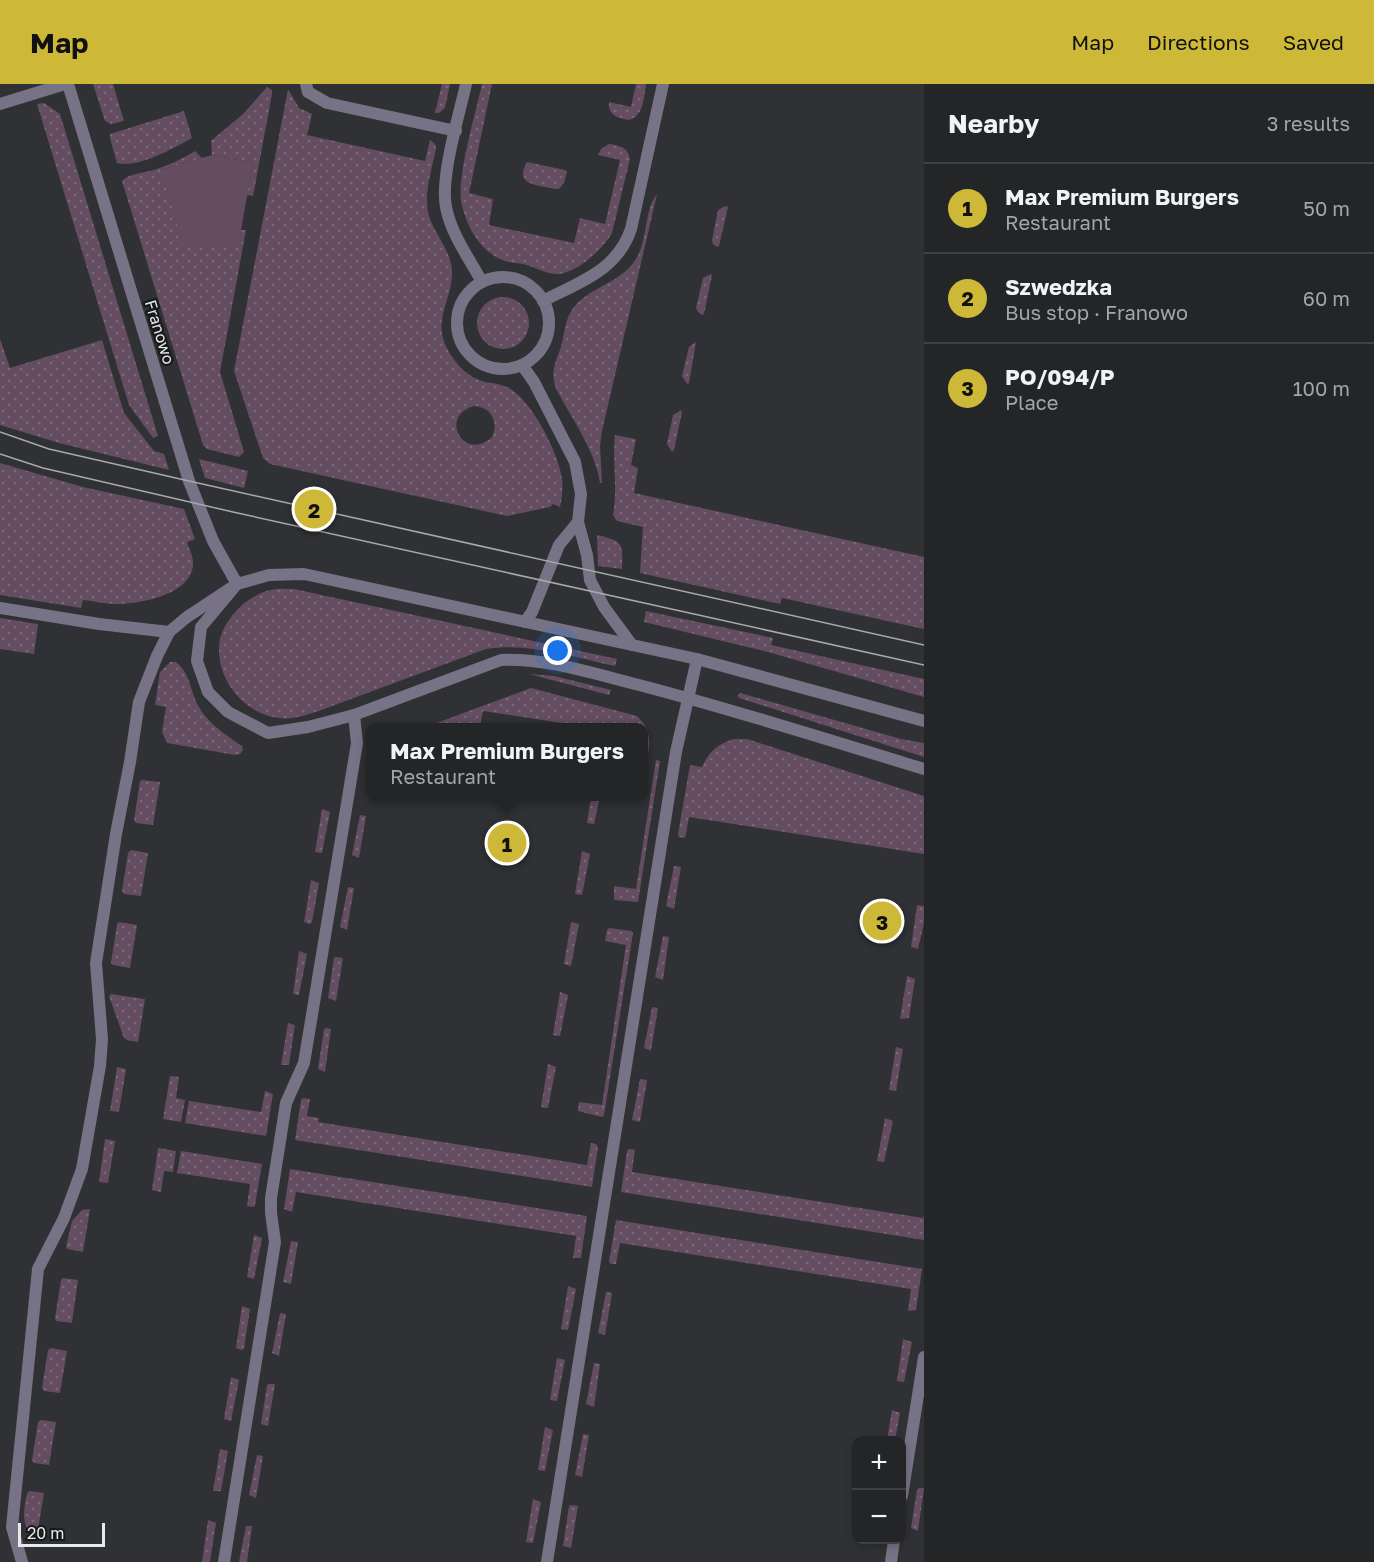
<!DOCTYPE html>
<meta charset="utf-8">
<style>
body{margin:0;font-family:"Golos Text",sans-serif;background:#2f3133;color:#f1f3f6}
.controls{position:absolute;right:18px;bottom:18px;display:grid;overflow:hidden;border-radius:12px;box-shadow:0 3px 9px #0003}
.controls button{width:54px;height:54px;display:grid;place-items:center;padding:0;border:0;border-bottom:2px solid #404244;background:#232527;color:#f1f3f6;font:30px sans-serif}
.scale{position:absolute;left:18px;bottom:15px;width:87px;box-sizing:border-box;padding-left:6px;border:3px solid #e8e9eb;border-top:0;font-size:16px;line-height:21px;white-space:nowrap;color:#e8e9eb;-webkit-text-stroke:4px #18191a;paint-order:stroke}
.you{position:absolute;left:558px;top:567px;width:21px;height:21px;margin:-15px;border:4px solid #fff;border-radius:50%;background:#1a73e8;box-shadow:0 0 0 9px #1a73e833}
.badge{display:grid;place-items:center;width:39px;height:39px;border-radius:50%;background:#ceb837;color:#111;font-size:20px;font-weight:700}
.pin{position:absolute;translate:-50% -50%;border:3px solid #fff;box-shadow:0 2px 6px #0006}
.popup{position:absolute;left:366px;top:639px;width:282px;height:78px;box-sizing:border-box;display:grid;place-content:center;border-radius:12px;background:#232527;filter:drop-shadow(0 2px 4px #0005);font-size:20px;white-space:nowrap;color:#a3a5a7}
.popup b{font-size:22px;color:#f1f3f6}
.popup::after{content:'';position:absolute;left:50%;top:100%;margin-left:-12px;border:12px solid transparent;border-top-color:#232527}
.list{margin:0;padding:0;list-style:none}
h2{display:flex;justify-content:space-between;align-items:center;height:78px;margin:0;padding:0 24px;font-size:26px}
h2 small{font-size:20px;font-weight:400;color:#a3a5a7}
.list li{display:grid;grid-template-columns:39px 1fr auto;gap:18px;align-items:center;box-sizing:border-box;height:90px;padding:0 24px;border-top:2px solid #404244}
.list b{display:block;font-size:22px;white-space:nowrap}
.list p{margin:0;font-size:20px;white-space:nowrap;color:#a3a5a7}
.list em{font-size:20px;font-style:normal;color:#a3a5a7}
.map{position:relative;flex:none;width:924px;height:1478px;overflow:hidden}
header{display:flex;align-items:center;gap:36px;box-sizing:border-box;height:84px;padding:0 30px;background:#ceb837;color:#111}
header strong{font-size:28px}
nav{display:flex;gap:33px;margin-inline-start:auto;font-size:21px}
main{display:flex}
aside{flex:1;background:#232527}
.map>svg:first-child{display:block}
.grass{fill:url(#grass-dots);fill-rule:evenodd}
.park{fill:#644d61}
.lines{fill:none;stroke-linecap:round;stroke-linejoin:round}
.lane{stroke:#777285;stroke-width:12}
.street{stroke:#777285;stroke-width:12}
.tram{stroke:#a8a9ab;stroke-width:1.5}
.labels{text-anchor:middle;stroke-width:4.5;stroke-linejoin:round;paint-order:stroke}
.street-label{font-size:16px;fill:#e8e9eb;stroke:#18191a}
</style>
<header>
<strong>Map</strong>
<nav><a>Map</a><a>Directions</a><a>Saved</a></nav>
</header>
<main>
<div class="map">
<svg width="924" height="1478" viewBox="0 0 924 1478">
<defs>
<pattern id="grass-dots" width="8" height="8" patternUnits="userSpaceOnUse" patternTransform="scale(1.5)"><rect width="8" height="8" fill="#644d61"/><path d="M2 2h.1M6 6h.1" fill="none" stroke="#7a6778" stroke-width="1.8" stroke-linecap="round"/></pattern>
</defs>
<rect width="100%" height="100%" fill="#2f3134"/>
<g class="grass">
<polygon points="93,0 113,0 124,37 111,40 105,37"/>
<polygon points="442,0 450,0 445,24 439,29 435,29"/>
<path d="M482,0H492L469,109L493,115L489,141L574,159L580,134L605,140L620,76L598,71L601,65L609,60C620,62 628,63 630,75L612,149C603,165 577,189 558,190C546,190 535,183 523,180C517,179 511,179 505,177C481,169 468,145 462,122C455,97 476,28 482,0Z"/>
<path d="M636,0H646C644,13 644,32 629,36C618,34 608,32 609,18L631,23Z"/>
<polygon points="267,3 272,6 272,10 253,112 247,111 253,79 212,71 211,57 243,30"/>
<path d="M288,5L299,24L312,30L307,51L425,77L430,56L435,60L436,64C432,86 423,110 429,132C435,151 451,166 452,187C453,216 431,236 448,266C456,281 469,294 485,298C492,299 500,300 507,303C531,314 559,370 562,395C563,404 562,414 560,423L553,420L550,423L507,432L270,380L263,374L234,287ZM474,322C491,323 499,337 492,353C464,379 438,332 474,322Z"/>
<polygon points="44,19 60,30 158,352 153,354 129,321 37,20"/>
<path d="M184,27L192,54C174,64 137,85 117,79L110,54V50Z"/>
<path d="M195,67L202,74L161,86L237,163L241,146H246L220,288L244,368L239,373L207,365L203,361L122,97C130,89 144,89 154,86C169,81 182,75 195,67Z"/>
<path d="M527,78L565,86L567,88L564,99L559,105H555C539,101 513,102 527,78Z"/>
<path d="M657,110L602,347L600,362L602,399H600C596,368 571,333 556,305C551,290 554,280 560,266C565,251 564,235 574,223C591,202 620,200 636,175C648,156 644,126 657,110Z"/>
<polygon points="726,122 728,123 719,162 717,163 713,160 712,156 718,126"/>
<polygon points="711,190 712,191 704,230 702,231 698,228 696,224 703,194"/>
<circle cx="503" cy="239" r="26"/>
<polygon points="0,255 10,284 102,256 124,329 154,367 164,370 169,386 59,359 0,341"/>
<polygon points="696,258 689,299 687,300 682,292 689,263"/>
<polygon points="681,326 682,328 674,366 672,368 667,360 673,331"/>
<path d="M615,351L636,355L631,381L638,384L634,409L924,473V545L782,514L780,520L640,489L643,443L617,437L613,431C618,404 612,378 615,351Z"/>
<polygon points="199,375 248,387 244,404 205,394"/>
<path d="M0,379L83,403L184,425L195,455L187,458C189,465 194,473 193,481C191,511 140,520 116,520C105,520 94,517 83,516L81,524L0,511Z"/>
<path d="M597,451C623,457 623,459 622,485L598,482Z"/>
<path d="M294,505L617,575L615,582C573,573 529,558 486,565L324,625C310,630 295,636 279,634C243,630 213,592 220,555C223,543 231,532 239,524C247,516 260,508 271,506C278,504 287,505 294,505Z"/>
<polygon points="646,527 773,554 771,561 924,595 924,613 768,568 644,538"/>
<polygon points="0,534 38,540 34,570 0,565"/>
<path d="M170,578H176C188,587 190,602 195,615C204,637 223,649 242,662L243,666L240,670L235,671L167,659L162,648L166,623L155,621L160,588Z"/>
<polygon points="529,590 554,592 611,606 609,611"/>
<path d="M531,604L637,632C651,645 651,658 647,675L644,674V644L588,643L483,627L480,643H450L431,641Z"/>
<polygon points="740,609 901,655 924,659 924,673 739,614 737,612"/>
<path d="M734,655H747L924,712V770L689,733L685,754L679,753L678,750L690,681L702,683C709,667 718,660 734,655Z"/>
<polygon points="656,676 660,677 638,818 614,816 614,802 636,805"/>
<polygon points="143,696 160,698 153,741 136,739 134,736 140,697"/>
<polygon points="591,713 600,713 594,740 587,739"/>
<polygon points="322,725 330,728 322,769 315,768"/>
<polygon points="360,731 366,732 359,774 352,771"/>
<polygon points="131,766 148,769 141,812 124,810 122,807 128,769"/>
<polygon points="582,767 590,770 582,811 575,810"/>
<polygon points="674,782 681,783 674,825 666,822"/>
<polygon points="311,796 319,799 312,838 310,840 304,838"/>
<polygon points="348,803 354,804 347,846 340,843"/>
<polygon points="917,821 924,822 924,839 918,865 911,863"/>
<polygon points="119,838 137,841 130,884 113,881 111,879 117,840"/>
<polygon points="571,838 579,840 571,882 564,880"/>
<polygon points="609,844 631,847 633,849 604,1031 602,1033 578,1027 579,1018 602,1021 626,861 605,857 607,846"/>
<polygon points="663,852 669,853 663,896 655,893"/>
<polygon points="299,867 307,870 299,911 293,910"/>
<polygon points="336,873 343,874 336,917 328,914 334,874"/>
<polygon points="907,892 915,895 909,934 900,935"/>
<polygon points="560,908 568,911 560,952 553,951"/>
<polygon points="111,910 145,915 138,958 127,956 124,954 109,912"/>
<polygon points="652,923 658,924 651,967 644,964"/>
<polygon points="288,939 295,941 289,981 281,981"/>
<polygon points="326,944 331,945 325,988 318,985 324,945"/>
<polygon points="896,963 903,965 896,1007 889,1006"/>
<polygon points="548,980 556,983 548,1024 541,1023"/>
<polygon points="117,983 126,985 119,1028 110,1027"/>
<polygon points="170,992 179,993 176,1014 185,1016 181,1038 163,1035"/>
<polygon points="640,995 647,996 640,1038 632,1036"/>
<polygon points="265,1007 273,1010 266,1052 185,1039 189,1017 261,1028"/>
<polygon points="303,1014 310,1015 307,1032 319,1034 318,1038 587,1081 591,1059 596,1060 598,1063 592,1103 295,1056 301,1016"/>
<polygon points="885,1034 893,1037 884,1078 877,1077"/>
<polygon points="105,1055 115,1057 108,1099 99,1098"/>
<polygon points="158,1064 176,1067 173,1088 164,1087 161,1108 152,1106"/>
<polygon points="629,1065 635,1066 632,1088 923,1134 924,1131 924,1156 621,1108 627,1067"/>
<polygon points="181,1067 262,1080 255,1121 254,1123 247,1122 250,1100 177,1089"/>
<polygon points="290,1085 587,1132 581,1174 573,1174 576,1152 296,1108 292,1128 284,1125"/>
<polygon points="90,1125 83,1168 68,1165 66,1163 72,1137 82,1126"/>
<polygon points="616,1136 922,1185 916,1226 908,1227 911,1205 620,1159 616,1180 611,1180 609,1178"/>
<polygon points="254,1151 262,1154 254,1195 247,1193"/>
<polygon points="291,1157 298,1158 291,1200 283,1198"/>
<polygon points="63,1194 78,1196 72,1239 56,1237 55,1234 61,1196"/>
<polygon points="568,1202 576,1205 568,1246 561,1245"/>
<polygon points="606,1208 612,1209 605,1251 598,1249"/>
<polygon points="242,1222 250,1225 244,1264 242,1266 236,1264"/>
<polygon points="280,1229 286,1230 279,1272 272,1269"/>
<polygon points="903,1255 912,1258 904,1298 897,1297"/>
<polygon points="51,1264 67,1267 60,1309 44,1307 42,1304 48,1266"/>
<polygon points="557,1274 565,1276 557,1317 550,1316"/>
<polygon points="594,1279 600,1280 594,1323 586,1320"/>
<polygon points="231,1293 239,1296 231,1337 224,1335"/>
<polygon points="269,1300 275,1300 268,1342 261,1340 267,1301"/>
<polygon points="892,1326 900,1329 895,1356 887,1356"/>
<polygon points="41,1336 56,1338 49,1381 34,1379 32,1376 38,1338"/>
<polygon points="545,1343 553,1346 545,1387 538,1386"/>
<polygon points="583,1350 589,1351 582,1393 575,1391"/>
<polygon points="220,1365 228,1367 221,1407 213,1407"/>
<polygon points="257,1371 263,1372 256,1414 249,1411"/>
<polygon points="919,1404 924,1404 918,1447 911,1444 917,1406"/>
<path d="M30,1407L44,1409L37,1452C19,1445 24,1425 27,1409Z"/>
<polygon points="533,1415 541,1418 533,1459 526,1458"/>
<polygon points="571,1421 578,1422 571,1464 563,1462 569,1422"/>
<polygon points="208,1436 216,1439 210,1478 202,1478"/>
<polygon points="246,1442 252,1442 247,1478 239,1478"/>
</g>
<polygon class="park" points="212,71 253,79 238,163 183,161 161,86"/>
<g class="lines">
<g class="lane">
<polyline points="306,0 308,8 327,19 456,47"/>
<path d="M466,0C459,32 440,93 446,123C451,150 469,174 482,198"/>
<polyline points="0,20 65,0"/>
<circle cx="503" cy="239" r="46"/>
<path d="M543,217C579,198 617,187 631,145L663,0"/>
<polyline points="522,281 534,298 575,378 581,410 578,438 587,471 590,496 604,523 632,561"/>
<polyline points="0,524 99,540 169,548"/>
<polyline points="525,538 532,528 559,461 578,438"/>
<polyline points="902,1412 924,1273"/>
<polyline points="22,1478 12,1443 38,1185 64,1134 82,1085 100,982 102,955 96,879 116,750 130,678 139,618 157,572 169,548 187,533 231,504"/>
<polyline points="224,1478 275,1158 271,1129 271,1114 286,1019 304,979 357,659 354,631"/>
<polyline points="547,1478 676,668 697,575"/>
<polyline points="891,1478 894,1456"/>
</g>
<g class="street">
<polyline points="68,0 189,397 213,457 237,500"/>
<path d="M924,637L697,575L304,490L269,491L237,500L201,543L197,577L208,608L228,628L268,649L308,643L354,631L501,576C548,574 594,590 639,601C735,626 829,656 924,685"/>
</g>
<g class="tram">
<polyline points="0,348 49,365 189,397 924,561"/>
<polyline points="0,370 43,384 233,428 924,581"/>
</g>
</g>
<g class="labels">
<g class="street-label">
<text transform="translate(160 248) rotate(73)" y="6">Franowo</text>
</g>
</g>
</svg>
<div class="controls">
<button>+</button>
<button>−</button>
</div>
<div class="scale">20 m</div>
<div class="you"></div>
<div class="pin badge" style="left:507px;top:759px">1</div>
<div class="popup"><b>Max Premium Burgers</b>Restaurant</div>
<div class="pin badge" style="left:314px;top:425px">2</div>
<div class="pin badge" style="left:882px;top:837px">3</div>
</div>
<aside>
<h2>Nearby<small>3 results</small></h2>
<ul class="list">
<li><span class="badge">1</span><div><b>Max Premium Burgers</b><p>Restaurant</p></div><em>50 m</em></li>
<li><span class="badge">2</span><div><b>Szwedzka</b><p>Bus stop · Franowo</p></div><em>60 m</em></li>
<li><span class="badge">3</span><div><b>PO/094/P</b><p>Place</p></div><em>100 m</em></li>
</ul>
</aside>
</main>
